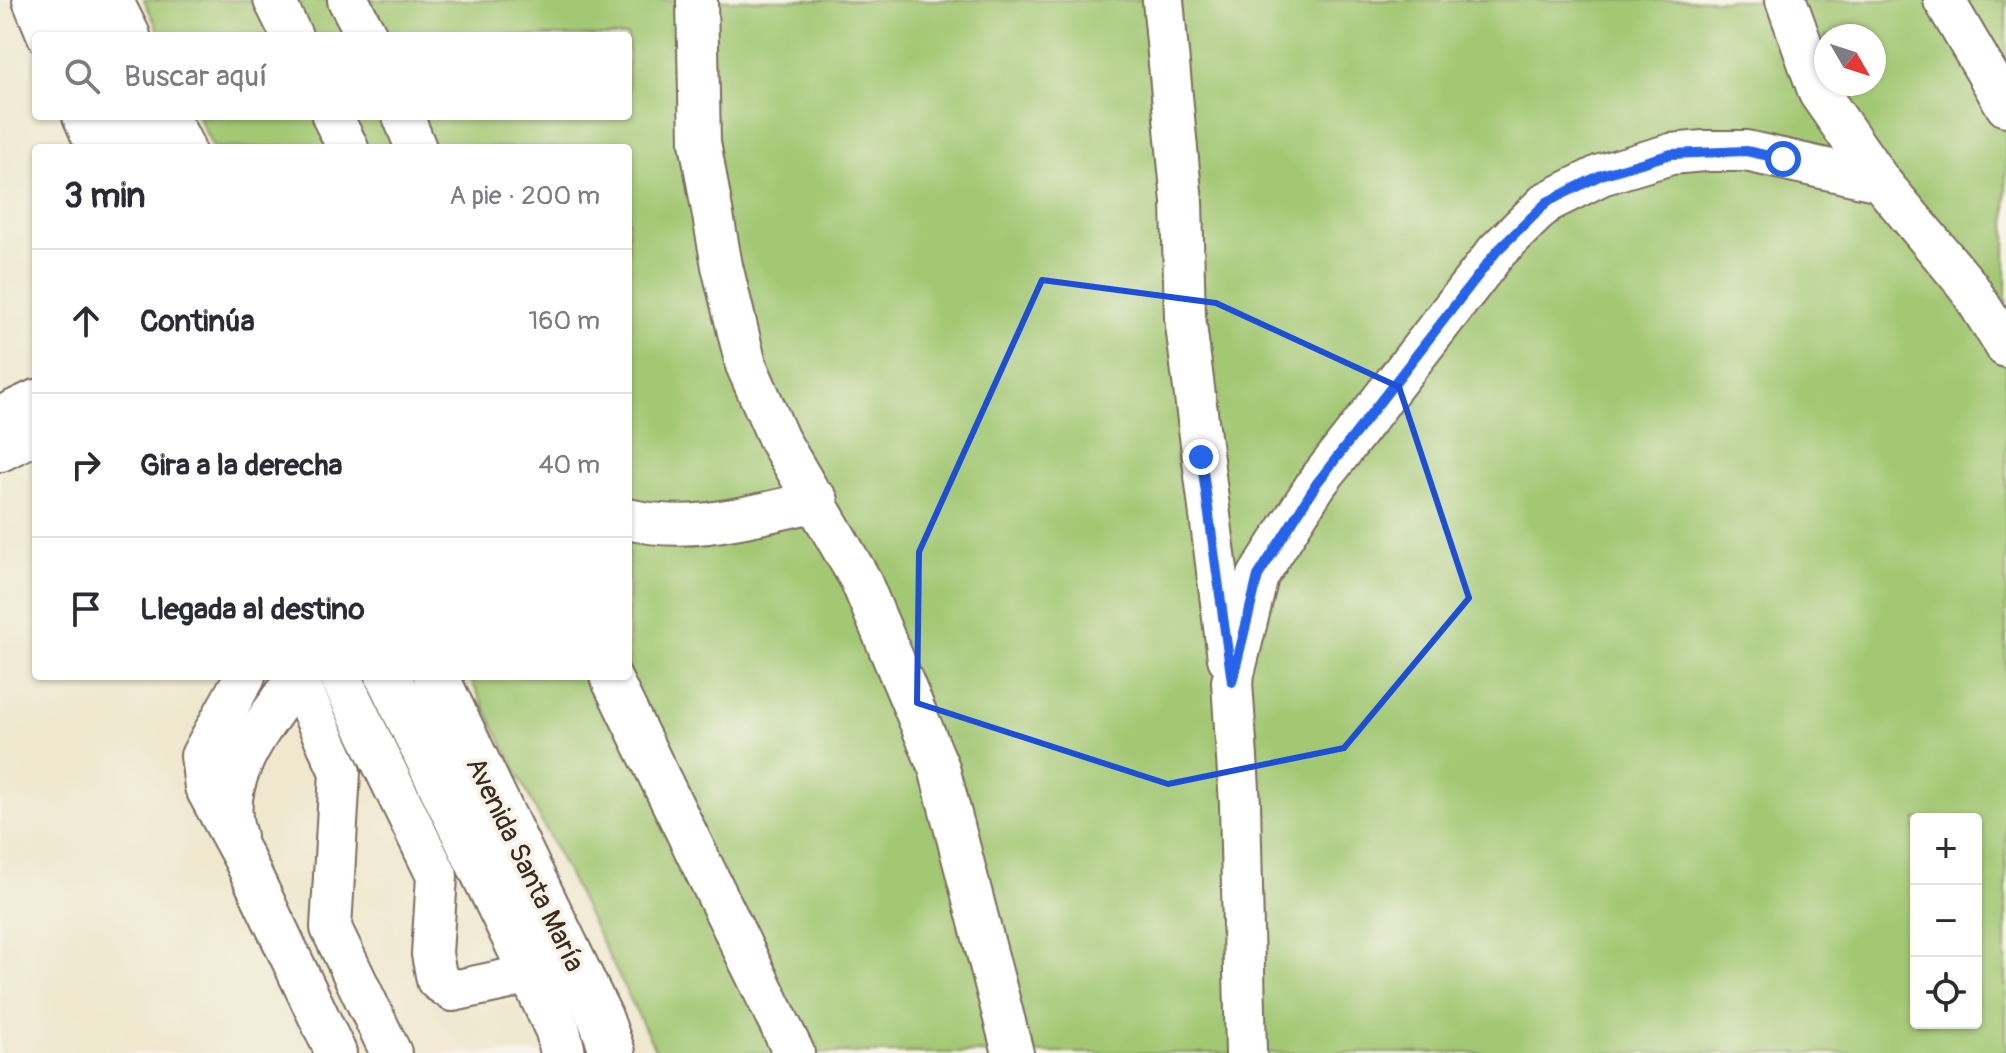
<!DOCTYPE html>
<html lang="es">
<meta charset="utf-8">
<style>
body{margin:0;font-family:Pangolin,sans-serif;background:#f7f7f7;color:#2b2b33}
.controls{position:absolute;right:24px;bottom:24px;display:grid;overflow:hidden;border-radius:8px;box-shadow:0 2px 6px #0004}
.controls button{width:72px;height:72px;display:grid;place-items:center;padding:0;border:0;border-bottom:2px solid #e1e1e2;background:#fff;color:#2b2b33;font:40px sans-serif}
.compass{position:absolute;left:1814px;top:24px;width:72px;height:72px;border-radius:50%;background:#fff;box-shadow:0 2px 6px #0004;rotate:129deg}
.stop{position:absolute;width:24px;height:24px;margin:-18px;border:6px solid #2563eb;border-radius:50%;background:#fff}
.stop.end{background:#2563eb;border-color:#fff;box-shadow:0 2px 8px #0008}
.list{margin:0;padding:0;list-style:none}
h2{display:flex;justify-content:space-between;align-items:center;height:104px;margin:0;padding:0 32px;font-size:34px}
h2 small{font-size:26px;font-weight:400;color:#7c7c81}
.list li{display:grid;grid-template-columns:52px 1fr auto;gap:24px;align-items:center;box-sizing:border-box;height:144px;padding:0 32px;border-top:2px solid #e1e1e2}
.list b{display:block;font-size:30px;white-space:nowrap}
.list em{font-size:26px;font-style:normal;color:#7c7c81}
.icon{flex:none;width:44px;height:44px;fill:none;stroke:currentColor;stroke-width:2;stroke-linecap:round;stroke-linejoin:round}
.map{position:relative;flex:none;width:2006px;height:1053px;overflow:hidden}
.search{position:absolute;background:#fff;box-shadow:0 2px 6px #0004;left:32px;top:32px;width:600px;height:88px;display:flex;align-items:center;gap:20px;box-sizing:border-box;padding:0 28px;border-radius:8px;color:#7c7c81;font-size:30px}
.panel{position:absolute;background:#fff;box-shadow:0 2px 6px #0004;left:32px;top:144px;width:600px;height:536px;border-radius:8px}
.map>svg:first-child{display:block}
.green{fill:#a3c873;stroke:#6f7948;stroke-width:2;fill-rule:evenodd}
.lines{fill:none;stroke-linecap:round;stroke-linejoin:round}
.minor-casing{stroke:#7a6c5c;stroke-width:44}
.major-casing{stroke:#7a6c5c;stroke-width:48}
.minor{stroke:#fff;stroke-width:40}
.major{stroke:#fff;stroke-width:44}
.route{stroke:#2563eb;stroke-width:10}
.marked{fill:none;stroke:#1d4ed8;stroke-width:6;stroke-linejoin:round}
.labels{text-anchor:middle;stroke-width:8;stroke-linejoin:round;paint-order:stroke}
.street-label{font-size:28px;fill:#3b2a1e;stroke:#f7f3e8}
</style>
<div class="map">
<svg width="2006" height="1053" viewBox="0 0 2006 1053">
<rect width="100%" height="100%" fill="#f7f3e8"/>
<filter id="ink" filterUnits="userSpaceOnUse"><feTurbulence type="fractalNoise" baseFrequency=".0125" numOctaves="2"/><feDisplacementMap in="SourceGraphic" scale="16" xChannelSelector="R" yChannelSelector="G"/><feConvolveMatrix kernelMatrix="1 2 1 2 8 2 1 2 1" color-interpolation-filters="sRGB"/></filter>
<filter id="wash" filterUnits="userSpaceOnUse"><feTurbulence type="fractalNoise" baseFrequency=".006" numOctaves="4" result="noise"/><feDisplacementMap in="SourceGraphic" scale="32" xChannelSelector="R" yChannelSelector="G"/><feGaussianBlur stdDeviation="1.8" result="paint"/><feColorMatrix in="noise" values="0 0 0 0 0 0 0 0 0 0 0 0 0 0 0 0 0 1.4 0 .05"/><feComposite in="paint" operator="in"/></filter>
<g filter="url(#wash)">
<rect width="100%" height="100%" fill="#efe8cf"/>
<path class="green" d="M144,0H2006V1053H657L469,676H628V148H213L198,116H628V36H161ZM1826,36H1874V84H1826ZM1916,819H1976V1023H1916Z"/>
</g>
<g filter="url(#ink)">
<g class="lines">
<g class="minor-casing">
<g id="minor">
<polyline points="33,0 48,36"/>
<polyline points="274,0 292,36"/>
<polyline points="348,0 367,36"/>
<polyline points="697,0 700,142 722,266 746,365 779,440 860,579 939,768 1013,1053"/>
<polyline points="1163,0 1182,202 1185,317 1228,658"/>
<polyline points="1786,0 1819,93 1880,181 1967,285 2006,347"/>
<polyline points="1944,0 2006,106"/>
<polyline points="83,116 97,148"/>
<polyline points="332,116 348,148"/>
<polyline points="403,116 416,148"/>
<polyline points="0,417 36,400"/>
<polyline points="0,451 36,433"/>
<path d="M628,519C692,535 756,514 818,501"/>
<polyline points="245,676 201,756 205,787 244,859 336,1053"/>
<polyline points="296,676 340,772 331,928 391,1053"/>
<polyline points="340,676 437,876 432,954 437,980 453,991 505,980 530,970"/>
<polyline points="610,676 794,1053"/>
<path d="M236,836C216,778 266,723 297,678"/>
<polyline points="1246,1053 1240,804 1232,682 1258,576 1317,483 1497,251 1547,202 1601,175 1671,154 1704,151 1746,151 1880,181"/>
</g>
</g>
<g class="major-casing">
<g id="major">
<polyline points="64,0 82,36"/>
<polyline points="110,0 128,36"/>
<polyline points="120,116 135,148"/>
<polyline points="166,116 182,148"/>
<polyline points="388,676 530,970 558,1031 563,1053"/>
<polyline points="436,676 600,1017 613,1053"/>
</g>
</g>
<use href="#minor" class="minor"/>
<use href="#major" class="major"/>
</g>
</g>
<g class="lines" filter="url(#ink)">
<polyline class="route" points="1201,457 1232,682 1258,576 1317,483 1497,251 1547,202 1601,175 1671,154 1746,151 1783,159"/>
</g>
<path class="marked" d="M1042,280L1216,303L1399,387L1469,598L1344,748L1168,784L917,703L919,552Z"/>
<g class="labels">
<g class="street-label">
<text transform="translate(526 864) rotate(64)" y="10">Avenida Santa María</text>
</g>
</g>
</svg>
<div class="controls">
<button>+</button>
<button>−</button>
<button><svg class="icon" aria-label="locate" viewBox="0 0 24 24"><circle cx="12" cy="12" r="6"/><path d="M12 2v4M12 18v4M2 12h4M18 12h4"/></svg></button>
</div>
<svg class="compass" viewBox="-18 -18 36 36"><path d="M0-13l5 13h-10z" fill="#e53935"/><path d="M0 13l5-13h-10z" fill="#7c7c81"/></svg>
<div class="stop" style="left:1783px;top:159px"></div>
<div class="stop end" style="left:1201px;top:457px"></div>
<div class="search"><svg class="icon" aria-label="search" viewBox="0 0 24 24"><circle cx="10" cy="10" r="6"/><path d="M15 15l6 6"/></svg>Buscar aquí</div>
<section class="panel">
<h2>3 min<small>A pie · 200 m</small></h2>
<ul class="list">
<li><svg class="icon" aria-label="ahead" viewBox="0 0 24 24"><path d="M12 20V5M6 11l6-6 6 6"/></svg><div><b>Continúa</b></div><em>160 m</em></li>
<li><svg class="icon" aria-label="right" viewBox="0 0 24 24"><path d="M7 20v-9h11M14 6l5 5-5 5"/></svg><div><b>Gira a la derecha</b></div><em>40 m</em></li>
<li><svg class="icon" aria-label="arrive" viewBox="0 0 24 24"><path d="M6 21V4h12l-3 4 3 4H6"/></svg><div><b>Llegada al destino</b></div></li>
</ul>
</section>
</div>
